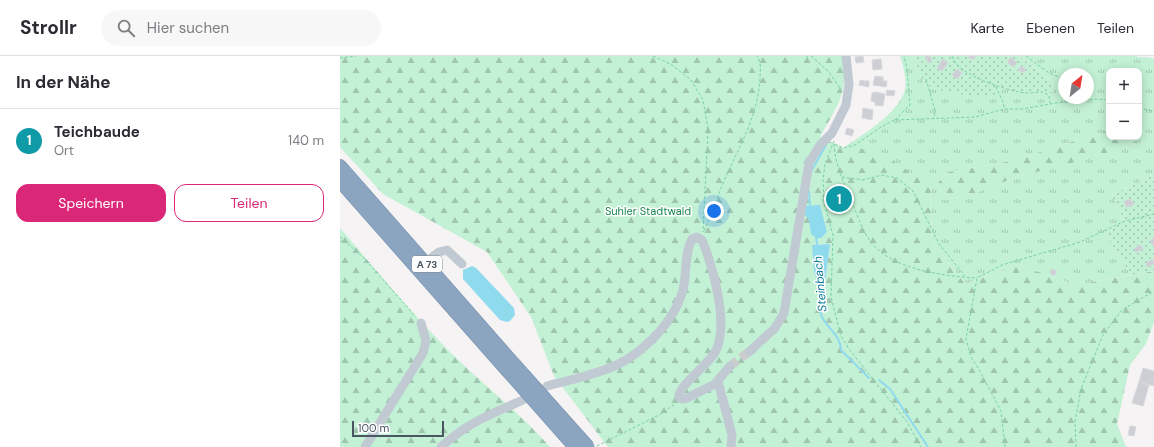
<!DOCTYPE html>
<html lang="de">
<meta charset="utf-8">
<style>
body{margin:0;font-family:"DM Sans",sans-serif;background:#f7f7f7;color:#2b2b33}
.controls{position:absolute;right:12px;top:12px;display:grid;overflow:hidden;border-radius:8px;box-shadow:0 2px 10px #0003}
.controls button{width:36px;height:36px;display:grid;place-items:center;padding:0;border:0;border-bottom:1px solid #e1e1e2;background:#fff;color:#2b2b33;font:20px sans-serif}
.compass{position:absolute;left:718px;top:12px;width:36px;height:36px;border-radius:50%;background:#fff;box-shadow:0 2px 10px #0003;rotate:30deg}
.scale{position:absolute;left:12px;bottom:10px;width:92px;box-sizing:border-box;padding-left:4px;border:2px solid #4a5661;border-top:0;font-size:11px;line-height:14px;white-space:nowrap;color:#4a5661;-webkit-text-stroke:3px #fff;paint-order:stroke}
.you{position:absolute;left:374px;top:155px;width:14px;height:14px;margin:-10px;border:3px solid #fff;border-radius:50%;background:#1a73e8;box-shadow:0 0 0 6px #1a73e833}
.badge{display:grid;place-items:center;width:26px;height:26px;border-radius:50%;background:#db2777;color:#fff;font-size:13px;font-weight:700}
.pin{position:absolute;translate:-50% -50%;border:2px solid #fff;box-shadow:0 1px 4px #0006}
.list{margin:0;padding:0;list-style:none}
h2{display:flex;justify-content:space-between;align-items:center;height:52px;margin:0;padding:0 16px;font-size:17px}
h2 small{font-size:13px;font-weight:400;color:#7c7c81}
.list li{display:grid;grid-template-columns:26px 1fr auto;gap:12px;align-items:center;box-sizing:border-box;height:64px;padding:0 16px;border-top:1px solid #e1e1e2}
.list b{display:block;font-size:15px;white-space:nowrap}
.list p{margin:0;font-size:13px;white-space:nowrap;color:#7c7c81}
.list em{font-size:13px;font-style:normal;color:#7c7c81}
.actions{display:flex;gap:8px;padding:12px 16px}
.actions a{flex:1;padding:9px 0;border:1px solid #db2777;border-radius:12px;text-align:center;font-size:14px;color:#db2777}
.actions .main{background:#db2777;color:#fff}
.icon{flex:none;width:22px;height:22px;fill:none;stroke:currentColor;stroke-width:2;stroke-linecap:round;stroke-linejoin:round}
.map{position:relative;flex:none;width:814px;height:391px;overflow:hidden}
header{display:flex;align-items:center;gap:24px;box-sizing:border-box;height:56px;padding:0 20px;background:#fff;border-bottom:1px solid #e1e1e2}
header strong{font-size:19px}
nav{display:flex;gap:22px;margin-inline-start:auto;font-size:14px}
.search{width:280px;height:36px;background:#f7f7f7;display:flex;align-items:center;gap:10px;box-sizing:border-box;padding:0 14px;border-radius:22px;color:#7c7c81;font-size:15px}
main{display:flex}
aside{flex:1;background:#fff}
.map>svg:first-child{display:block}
.grass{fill:url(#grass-tufts);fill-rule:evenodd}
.forest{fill:url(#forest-firs);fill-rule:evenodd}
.park{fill:url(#park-dots)}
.water{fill:#90daee}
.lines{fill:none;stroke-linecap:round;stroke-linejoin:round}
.stream{stroke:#90daee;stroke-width:2}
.building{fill:#cdcfd5;stroke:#d7d9de}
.minor-tunnel{stroke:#caccce;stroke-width:9;stroke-dasharray:9 4.5;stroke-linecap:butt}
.highway-casing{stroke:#7690ad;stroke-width:14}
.path{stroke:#7ad0a6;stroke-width:1;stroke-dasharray:3 2;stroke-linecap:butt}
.minor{stroke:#c1cad2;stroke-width:9}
.highway{stroke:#8ba5c1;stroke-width:13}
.highway-bridge-casing{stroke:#7690ad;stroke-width:14;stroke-linecap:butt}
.highway-bridge{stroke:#8ba5c1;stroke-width:13}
.labels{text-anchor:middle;stroke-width:3;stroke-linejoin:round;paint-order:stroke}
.shield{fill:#fff;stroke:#808990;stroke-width:1}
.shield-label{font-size:10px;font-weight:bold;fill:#4a5661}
.park-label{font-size:11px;fill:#17864f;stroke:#fff}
.water-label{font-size:12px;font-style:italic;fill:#0c7c9b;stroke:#fff}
</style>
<header>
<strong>Strollr</strong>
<div class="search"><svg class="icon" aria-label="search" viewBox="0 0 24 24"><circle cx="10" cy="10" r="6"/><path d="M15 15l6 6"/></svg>Hier suchen</div>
<nav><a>Karte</a><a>Ebenen</a><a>Teilen</a></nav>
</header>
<main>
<aside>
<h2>In der Nähe<small></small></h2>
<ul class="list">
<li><span class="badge" style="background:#0f9aa8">1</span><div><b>Teichbaude</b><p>Ort</p></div><em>140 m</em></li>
</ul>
<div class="actions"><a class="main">Speichern</a><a>Teilen</a></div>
</aside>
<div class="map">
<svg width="814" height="391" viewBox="0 0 814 391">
<defs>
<pattern id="grass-tufts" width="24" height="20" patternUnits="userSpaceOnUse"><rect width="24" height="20" fill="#c3f1d5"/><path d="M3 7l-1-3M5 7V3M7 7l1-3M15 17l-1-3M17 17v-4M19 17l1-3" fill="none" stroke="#a0c6b0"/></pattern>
<pattern id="forest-firs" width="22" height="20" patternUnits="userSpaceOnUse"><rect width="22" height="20" fill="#c3f1d5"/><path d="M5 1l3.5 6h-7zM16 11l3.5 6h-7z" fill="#a0c6b0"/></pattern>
<pattern id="park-dots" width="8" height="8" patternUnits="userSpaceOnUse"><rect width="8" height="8" fill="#c3f1d5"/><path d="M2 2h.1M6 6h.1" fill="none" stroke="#a0c6b0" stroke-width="1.8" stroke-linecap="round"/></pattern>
</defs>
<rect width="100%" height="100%" fill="#f5f3f3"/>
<path class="grass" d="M560,0H572L584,28L599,34L656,30L681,37L714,36L712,25L679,0H795C800,2 807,0 814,3V118L772,139L785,165L764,175L791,219L736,229L679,209L625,228L592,185L590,128L503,92C522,79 558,58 565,34C567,24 563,9 560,0ZM769,15H799V81H790L796,88L677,121L632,138L604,144L597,128L608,116L672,105L769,74ZM724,18H748V42H724Z"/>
<g class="forest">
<path d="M0,0H503C509,37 497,50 480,81L503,92L533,93L590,128L592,185L625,228L679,209L736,229L814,215V266L806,288L790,309L777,368L786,391H268L214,320L191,261L147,196L43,138L0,91ZM490,188L485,226L472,189Z"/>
<polygon points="769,74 769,81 790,81 797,87 770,97 677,121 632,138 604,144 597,128 608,116 672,105"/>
<path d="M0,172C37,215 73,259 113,299C145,330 181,358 210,391H0Z"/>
</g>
<g class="park">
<polygon points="572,0 679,0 712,25 714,36 681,37 657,30 654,40 630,40 599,34 584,28"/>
<polygon points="814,118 814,215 791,219 764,175 785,165 772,139"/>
</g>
<g class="water">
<polygon points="480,149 487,176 481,182 476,182 471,178 469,164 464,157 465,150"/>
<polygon points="490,188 485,226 478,227 474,216 472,189"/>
<polygon points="132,210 136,212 174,252 175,259 170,265 167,266 160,264 123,223 123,214"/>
</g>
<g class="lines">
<g class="stream">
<polyline points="472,114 486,89"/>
<polyline points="469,135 470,152"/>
<polyline points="476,180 477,189"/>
<path d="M480,226C480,237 477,251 482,261C488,273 501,280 501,294L529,322"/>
<polyline points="539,324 550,333 588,391"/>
</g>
</g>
<g class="building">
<polygon points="523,0 524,6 516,7 515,1"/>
<polygon points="585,0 590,0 592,5 588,7"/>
<polygon points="627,0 636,0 632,4"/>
<polygon points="671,1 677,7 673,11 667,6"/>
<polygon points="541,3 542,13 533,14 532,4"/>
<polygon points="603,3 608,7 602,15 597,12"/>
<polygon points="681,10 686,13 683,17 678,14"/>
<polygon points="617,13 622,17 617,23 612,19"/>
<polygon points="535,20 543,21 543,25 547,25 546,31 533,29"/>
<polygon points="520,24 525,25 524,30 519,29"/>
<polygon points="525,25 529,25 529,31 524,30"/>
<polygon points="547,34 555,35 554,40 546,39"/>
<polygon points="536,36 545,38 543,50 535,49 535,46 531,45 532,37"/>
<polygon points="523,52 533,54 532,64 522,62"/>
<polygon points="507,72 514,74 512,80 505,78"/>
<polygon points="500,138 502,147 498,148 495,139"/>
<polygon points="791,143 794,149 786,151 784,145"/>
<polygon points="814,182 814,189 813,190 810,184"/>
<polygon points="801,189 803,193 796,196 794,192"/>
<polygon points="813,203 814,208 807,211 806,207"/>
<polygon points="712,213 717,215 714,220 710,217"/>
<polygon points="803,312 814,315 814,330 799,326"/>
<polygon points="799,326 809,329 803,350 792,347"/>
<polygon points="790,370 796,371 794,380 788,379"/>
</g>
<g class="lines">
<polyline class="minor-tunnel" points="390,310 409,296"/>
<g class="highway-casing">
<g id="highway">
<polyline points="0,110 173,307"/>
<polyline points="0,125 166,313"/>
</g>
</g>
<g class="path">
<polyline points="313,0 332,9 351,24 363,44 368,73 363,176"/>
<polyline points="467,0 467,2"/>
<polyline points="471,0 488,15 500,32"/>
<path d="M612,0C616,18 663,33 679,36C687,38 696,36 704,36L709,40L710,47"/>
<polyline points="686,0 709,17 724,23"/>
<polyline points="0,2 16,0"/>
<polyline points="586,23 595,54 594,62"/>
<path d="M656,30C658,39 664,43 664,52"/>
<polyline points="799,52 814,55"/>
<polyline points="555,64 570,49 567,13 564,0"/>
<polyline points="494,85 485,108 483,125 484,146 493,179 491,241 501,280 509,293 567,366 581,391"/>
<path d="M494,88C495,107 503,126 511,143C516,157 522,173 530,185C552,214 603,220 637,222"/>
<polyline points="495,88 503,92 515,89 541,71 554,64 635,61 664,53 682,53 716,47 755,43 769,44"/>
<polyline points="502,121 523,124 542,119 557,122 573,135 599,188 625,220"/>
<path d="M364,175C371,160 376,145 382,130C397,93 417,65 420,23C420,14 422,8 417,0"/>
<polyline points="0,181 24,202 76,261"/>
<polyline points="0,186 5,183"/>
<polyline points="257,390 321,358 335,348"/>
<polyline points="665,391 661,355 641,317 631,301 626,283 637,222 662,209 740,186 785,165 814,158"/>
<polyline points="736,391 735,366 741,333 763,279 782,254 814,235"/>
</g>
<g class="minor">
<polyline points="86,206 99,196 107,194 122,208"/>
<polyline points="409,296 435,272 444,257 469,107 480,89 492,77 506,49 509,28 506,0"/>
<polyline points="378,325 392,379 391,391"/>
<path d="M207,330C226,325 245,321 264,314C298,303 333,269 343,234C347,218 344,198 352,183L357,181L362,184C373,211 388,264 377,292C372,307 337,330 339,341L342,343L347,342L375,328L390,310"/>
<polyline points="25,391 83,297 86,285 81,267"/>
<path d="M101,391C127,367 151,358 183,344"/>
</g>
<use href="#highway" class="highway"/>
<g class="highway-bridge-casing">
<g id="highway-bridge">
<polyline points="173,307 248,391"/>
<polyline points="166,313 235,391"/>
</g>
</g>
<use href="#highway-bridge" class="highway-bridge"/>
</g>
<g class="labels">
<rect class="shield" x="72" y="200" width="30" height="16" rx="3"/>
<g class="shield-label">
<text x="87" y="212">A 73</text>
</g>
<g class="park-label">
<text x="308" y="159">Suhler Stadtwald</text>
</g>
<g class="water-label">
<text transform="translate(480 228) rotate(-95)" y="4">Steinbach</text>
</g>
</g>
</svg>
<div class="controls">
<button>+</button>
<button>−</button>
</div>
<svg class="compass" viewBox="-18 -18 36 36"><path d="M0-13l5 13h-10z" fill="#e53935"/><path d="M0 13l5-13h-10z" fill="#7c7c81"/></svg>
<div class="scale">100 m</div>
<div class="you"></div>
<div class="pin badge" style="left:499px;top:143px;background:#0f9aa8">1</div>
</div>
</main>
